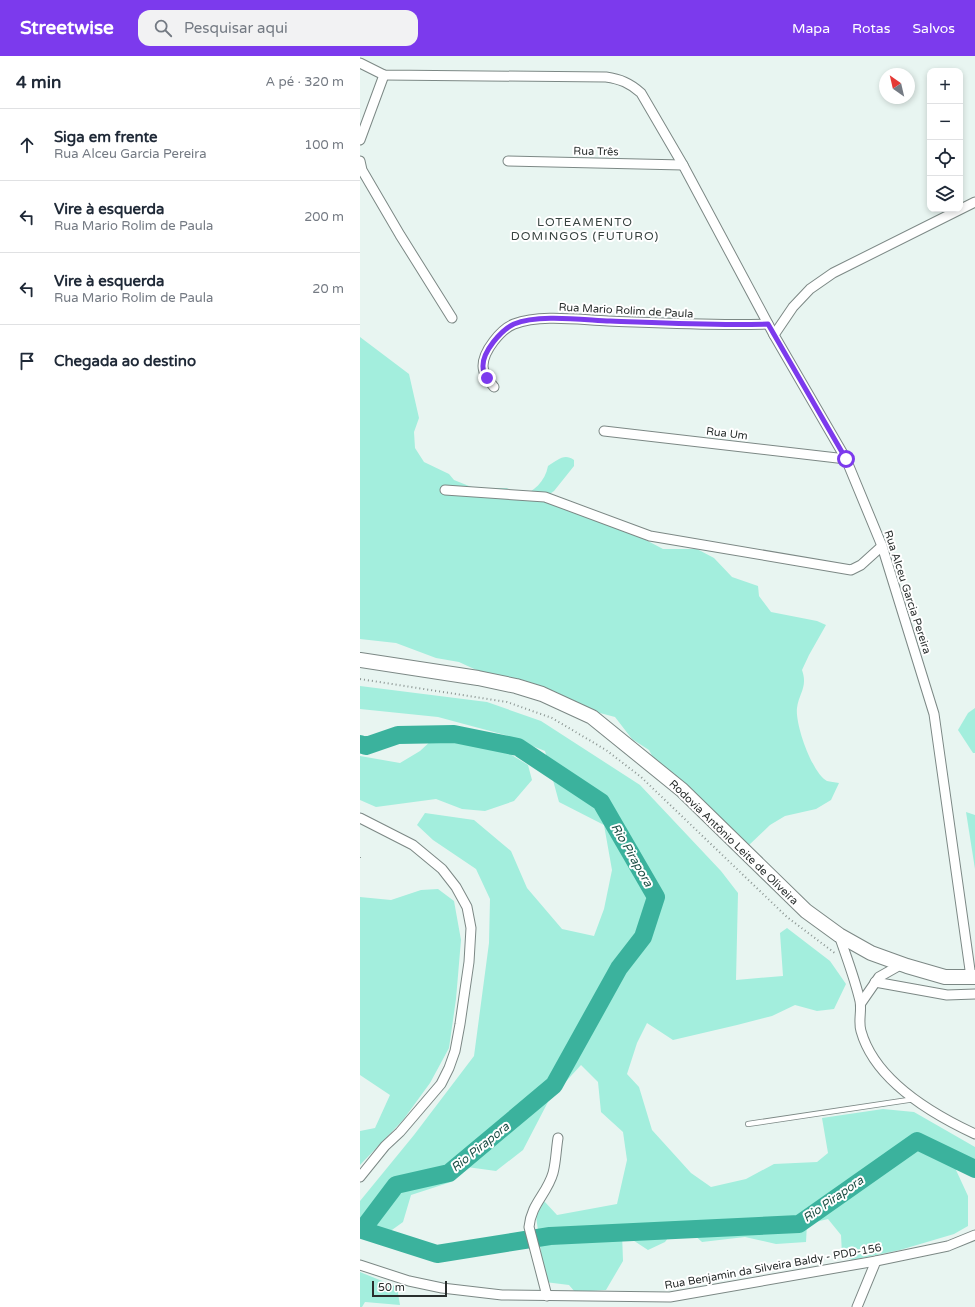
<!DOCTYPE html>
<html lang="pt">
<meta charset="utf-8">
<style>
body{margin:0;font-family:"Varela Round",sans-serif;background:#f2f2f3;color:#1f2937}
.controls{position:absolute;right:12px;top:12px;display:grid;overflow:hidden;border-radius:8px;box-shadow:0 2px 6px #0003}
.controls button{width:36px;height:36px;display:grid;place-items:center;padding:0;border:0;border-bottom:1px solid #e0e1e3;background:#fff;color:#1f2937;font:20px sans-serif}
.compass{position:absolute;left:519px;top:12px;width:36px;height:36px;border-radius:50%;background:#fff;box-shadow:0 2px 6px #0003;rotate:326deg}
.scale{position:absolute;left:12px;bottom:10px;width:75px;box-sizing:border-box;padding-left:4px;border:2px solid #292e2d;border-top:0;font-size:11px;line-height:14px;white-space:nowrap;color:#292e2d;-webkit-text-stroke:3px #fff;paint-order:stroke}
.stop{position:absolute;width:12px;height:12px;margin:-9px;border:3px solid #7c3aed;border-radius:50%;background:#fff}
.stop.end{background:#7c3aed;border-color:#fff;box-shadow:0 1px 4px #0008}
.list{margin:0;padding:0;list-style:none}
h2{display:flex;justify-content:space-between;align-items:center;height:52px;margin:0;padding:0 16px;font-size:17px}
h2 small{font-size:13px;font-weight:400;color:#747a83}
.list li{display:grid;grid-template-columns:26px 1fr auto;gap:12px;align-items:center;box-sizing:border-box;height:72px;padding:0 16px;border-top:1px solid #e0e1e3}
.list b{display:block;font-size:15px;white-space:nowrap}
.list p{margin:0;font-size:13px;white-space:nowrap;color:#747a83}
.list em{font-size:13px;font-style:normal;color:#747a83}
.icon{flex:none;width:22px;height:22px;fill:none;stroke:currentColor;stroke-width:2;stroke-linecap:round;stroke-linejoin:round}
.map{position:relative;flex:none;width:615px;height:1251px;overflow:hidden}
header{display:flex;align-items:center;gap:24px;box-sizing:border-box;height:56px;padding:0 20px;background:#7c3aed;color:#fff}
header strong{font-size:19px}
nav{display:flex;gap:22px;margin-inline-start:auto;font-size:14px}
.search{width:280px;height:36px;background:#f2f2f3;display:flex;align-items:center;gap:10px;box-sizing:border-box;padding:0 14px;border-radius:12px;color:#747a83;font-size:15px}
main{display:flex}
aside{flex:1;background:#fff}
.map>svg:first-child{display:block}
.green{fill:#a3eedd}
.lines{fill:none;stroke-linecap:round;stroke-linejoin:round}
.river{stroke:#3bb29d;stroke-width:18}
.service-casing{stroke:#7c8885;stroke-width:6}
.minor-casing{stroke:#7c8885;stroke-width:11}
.primary-casing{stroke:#7c8885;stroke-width:16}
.path{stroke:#8b9592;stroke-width:2;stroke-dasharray:1 3;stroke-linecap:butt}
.service{stroke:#fff;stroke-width:4.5}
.minor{stroke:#fff;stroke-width:9}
.primary{stroke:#fff;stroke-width:14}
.route{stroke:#7c3aed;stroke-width:5}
.labels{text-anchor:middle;stroke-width:4;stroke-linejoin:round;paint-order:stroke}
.street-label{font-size:11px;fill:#292e2d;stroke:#fff}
.neighbourhood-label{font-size:12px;letter-spacing:1px;fill:#384340;stroke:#fff}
.water-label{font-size:12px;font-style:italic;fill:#1d4f45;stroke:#fff}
</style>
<header>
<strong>Streetwise</strong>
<div class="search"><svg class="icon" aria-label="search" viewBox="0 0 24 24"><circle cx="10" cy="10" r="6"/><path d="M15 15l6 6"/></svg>Pesquisar aqui</div>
<nav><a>Mapa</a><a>Rotas</a><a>Salvos</a></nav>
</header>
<main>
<aside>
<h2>4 min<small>A pé · 320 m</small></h2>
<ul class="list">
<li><svg class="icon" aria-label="ahead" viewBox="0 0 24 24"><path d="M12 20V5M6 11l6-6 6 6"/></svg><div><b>Siga em frente</b><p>Rua Alceu Garcia Pereira</p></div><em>100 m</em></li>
<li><svg class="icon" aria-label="left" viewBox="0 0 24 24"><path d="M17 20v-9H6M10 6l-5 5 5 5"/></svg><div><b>Vire à esquerda</b><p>Rua Mario Rolim de Paula</p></div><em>200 m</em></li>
<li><svg class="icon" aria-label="left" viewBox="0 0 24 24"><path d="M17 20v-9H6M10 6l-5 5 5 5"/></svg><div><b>Vire à esquerda</b><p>Rua Mario Rolim de Paula</p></div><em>20 m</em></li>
<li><svg class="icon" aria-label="arrive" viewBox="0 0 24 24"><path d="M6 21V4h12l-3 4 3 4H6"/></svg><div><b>Chegada ao destino</b></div></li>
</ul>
</aside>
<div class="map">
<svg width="615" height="1251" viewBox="0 0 615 1251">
<rect width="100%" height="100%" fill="#e8f5f1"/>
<g class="green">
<path d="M0,281L49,318L59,362L54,376L55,392L64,406L89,418L94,424L114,432H147L159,442C174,435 185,426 188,410C198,404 204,397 214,404V410L194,435L184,442L185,446L215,454L265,473L303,493H337L354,502L372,521L398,530L399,540L411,556L457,565L466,569L449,599L442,614C448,631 439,637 437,652C435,668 452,717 467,725C470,726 475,726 479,727L471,744L456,753L425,760L410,769L388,790L299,713L289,694L272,683L255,661L240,657L221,662L99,606L76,602L36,587L0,583Z"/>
<polygon points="0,630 127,646 181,665 280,729 361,815 378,837 376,924 423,920 420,877 427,872 470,905 486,928 474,953 457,955 435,949 412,960 377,969 313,984 287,967 277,987 267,1018 279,1031 292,1074 331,1117 351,1131 386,1123 414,1108 457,1106 468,1097 462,1062 523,1053 554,1056 615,1091 615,1104 596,1114 608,1140 608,1170 594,1178 540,1194 492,1204 482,1198 481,1179 468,1163 447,1168 446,1186 416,1188 385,1181 342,1186 320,1166 305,1186 288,1194 262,1177 263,1205 246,1234 215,1236 209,1229 185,1226 176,1160 184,1145 197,1159 257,1148 267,1104 263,1076 241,1056 238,1026 221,1009 189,1044 163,1094 136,1115 107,1111 91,1126 51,1139 43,1166 18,1184 0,1174 0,1145 54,1079 114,1000 129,887 130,843 116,813 73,784 57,769 65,757 114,764 151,795 167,832 202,873 234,880 244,853 252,814 244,769 199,746 185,695 145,679 78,661 0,653"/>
<polygon points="615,652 615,697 613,697 598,674 608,657"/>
<polygon points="73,683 145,695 168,709 172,724 154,745 125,755 102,753 76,743 16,751 0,744 0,700 40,707 60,695"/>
<polygon points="606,756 615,759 615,813"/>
<polygon points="78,833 94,845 101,884 96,943 89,992 70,1027 43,1064 0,1109 0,1075 15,1072 30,1039 0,1019 0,841 31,844 61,834"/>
<polygon points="0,1216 37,1231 40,1249 5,1246 2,1251 0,1251"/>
</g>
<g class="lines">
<polyline class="river" points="0,688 6,690 38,679 94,678 158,691 241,746 296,841 283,881 259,912 194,1029 89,1117 36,1129 2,1174 77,1198 190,1180 439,1168 557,1085 615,1113"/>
<g class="service-casing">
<polyline id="service" points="388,1068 555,1043"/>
</g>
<g class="minor-casing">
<g id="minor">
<path d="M0,7L24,19L246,21C260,23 270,27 281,37L323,109L414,279"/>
<polyline points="0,84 24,19"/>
<polyline points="0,105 2,114 40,179 92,262"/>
<polyline points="148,105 323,109"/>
<path d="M134,331C129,325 123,318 123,310C123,295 141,273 154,268C181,258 220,264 248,265C301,267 354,270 408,268"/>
<polyline points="244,375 486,403"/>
<polyline points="85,434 185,441 290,480 491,514 501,509 522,490"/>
<polyline points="0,762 53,789 82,813 96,831 107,851 111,872 109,906 100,968 95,995 89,1012 81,1028 40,1076 25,1090 0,1121"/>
<path d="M479,879C486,900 495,923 500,945C502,955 498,965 501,975C515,1025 572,1058 615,1078"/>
<polyline points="611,921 574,658 522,490 486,403 414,279 433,251 450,233 473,217 615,146"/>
<polyline points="515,926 587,939 615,938"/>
<polyline points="501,947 519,921 542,908"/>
<polyline points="0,1209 49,1225 82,1232 142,1239 310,1241 516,1205 588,1190 615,1179"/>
<path d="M187,1240L169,1171C171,1148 187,1138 193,1117C196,1106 196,1094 198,1082"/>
<polyline points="497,1251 516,1205"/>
</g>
</g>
<g class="primary-casing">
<polyline id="primary" points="0,604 118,622 156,630 182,638 232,661 322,734 446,855 479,879 511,897 547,910 585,921 615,921"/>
</g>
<g class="path">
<polyline points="0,623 147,646 192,662 246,694 281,721 427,861 476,898"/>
<polyline points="0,801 0,804"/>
</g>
<use href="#service" class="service"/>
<use href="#minor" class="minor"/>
<use href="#primary" class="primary"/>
</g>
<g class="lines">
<path class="route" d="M127,322C125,319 123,314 123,311C122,296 141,274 154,268C178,258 224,264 250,265C303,267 355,270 408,268L486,403"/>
</g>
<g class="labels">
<g class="street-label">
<text transform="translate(236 95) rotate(1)" y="4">Rua Três</text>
<text transform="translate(266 254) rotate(3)" y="4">Rua Mario Rolim de Paula</text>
<text transform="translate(367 377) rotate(7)" y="4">Rua Um</text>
<text transform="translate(548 536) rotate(72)" y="4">Rua Alceu Garcia Pereira</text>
<text transform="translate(374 786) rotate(44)" y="4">Rodovia Antônio Leite de Oliveira</text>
<text transform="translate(413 1210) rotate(-10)" y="4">Rua Benjamin da Silveira Baldy - PDD-156</text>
</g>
<g class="neighbourhood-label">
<text x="225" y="170">LOTEAMENTO<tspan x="225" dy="14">DOMINGOS (FUTURO)</tspan></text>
</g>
<g class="water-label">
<text transform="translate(272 799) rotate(60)" y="4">Rio Pirapora</text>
<text transform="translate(120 1091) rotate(-39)" y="4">Rio Pirapora</text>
<text transform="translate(473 1143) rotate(-35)" y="4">Rio Pirapora</text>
</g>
</g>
</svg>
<div class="controls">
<button>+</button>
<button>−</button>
<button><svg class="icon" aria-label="locate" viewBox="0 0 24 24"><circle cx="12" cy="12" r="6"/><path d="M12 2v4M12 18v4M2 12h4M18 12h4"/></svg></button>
<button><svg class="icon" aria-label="layers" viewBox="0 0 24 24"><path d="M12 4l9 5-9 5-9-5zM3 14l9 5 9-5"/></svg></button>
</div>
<svg class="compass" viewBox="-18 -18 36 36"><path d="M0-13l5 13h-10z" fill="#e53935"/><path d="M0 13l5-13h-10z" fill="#747a83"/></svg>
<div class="scale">50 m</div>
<div class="stop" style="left:486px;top:403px"></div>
<div class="stop end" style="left:127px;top:322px"></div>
</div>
</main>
